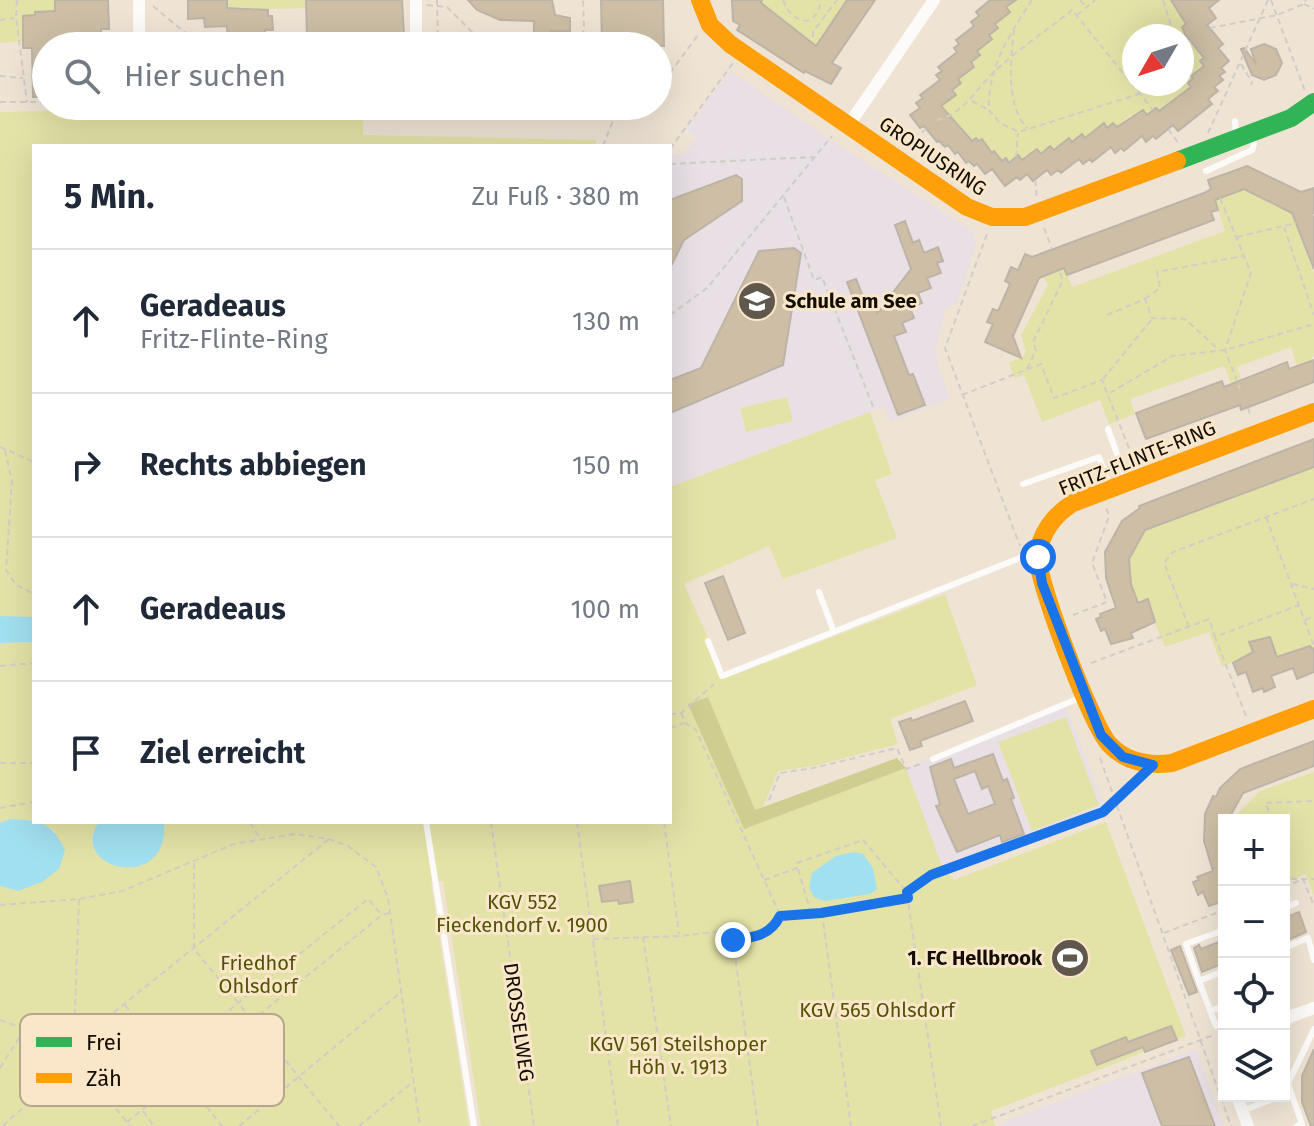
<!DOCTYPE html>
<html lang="de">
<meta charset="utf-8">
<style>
body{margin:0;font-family:"Fira Sans",sans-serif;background:#f2f2f3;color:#1f2937}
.controls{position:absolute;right:24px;bottom:24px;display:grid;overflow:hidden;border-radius:0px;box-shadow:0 8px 32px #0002}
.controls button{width:72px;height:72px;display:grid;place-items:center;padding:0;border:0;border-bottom:2px solid #e0e1e3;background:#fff;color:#1f2937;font:40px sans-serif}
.compass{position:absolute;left:1122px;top:24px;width:72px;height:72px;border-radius:50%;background:#fff;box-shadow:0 8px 32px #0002;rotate:231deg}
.stop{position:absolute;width:24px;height:24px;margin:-18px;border:6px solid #1a73e8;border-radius:50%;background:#fff}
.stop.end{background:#1a73e8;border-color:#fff;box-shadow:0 2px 8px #0008}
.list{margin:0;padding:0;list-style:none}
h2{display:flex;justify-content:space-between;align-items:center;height:104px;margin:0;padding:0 32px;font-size:34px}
h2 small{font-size:26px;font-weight:400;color:#747a83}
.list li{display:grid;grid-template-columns:52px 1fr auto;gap:24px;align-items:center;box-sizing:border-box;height:144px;padding:0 32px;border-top:2px solid #e0e1e3}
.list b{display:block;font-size:30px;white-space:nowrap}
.list p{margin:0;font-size:26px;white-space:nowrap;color:#747a83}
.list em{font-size:26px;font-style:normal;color:#747a83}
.icon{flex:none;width:44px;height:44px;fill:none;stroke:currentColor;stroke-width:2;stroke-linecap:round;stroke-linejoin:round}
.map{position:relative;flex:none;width:1314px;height:1126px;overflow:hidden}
.search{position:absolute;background:#fff;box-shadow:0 8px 32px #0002;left:32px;top:32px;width:640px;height:88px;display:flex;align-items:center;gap:20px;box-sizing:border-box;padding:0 28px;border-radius:44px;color:#747a83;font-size:30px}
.panel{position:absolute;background:#fff;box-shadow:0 8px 32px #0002;left:32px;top:144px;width:640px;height:680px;border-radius:0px}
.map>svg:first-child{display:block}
.education{fill:#e8e0e4}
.green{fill:#e3e2a7;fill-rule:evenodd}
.forest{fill:#cfcd90}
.water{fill:#a1e0f0}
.building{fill:#cdbea5;stroke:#bcb4a7;stroke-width:2;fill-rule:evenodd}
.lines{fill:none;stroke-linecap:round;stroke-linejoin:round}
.path{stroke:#d0cdc8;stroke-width:2;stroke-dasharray:6 4;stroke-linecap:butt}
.lane{stroke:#fdfbf9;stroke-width:6}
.street{stroke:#fdfbf9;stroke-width:12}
.fast{stroke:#30b455;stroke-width:18}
.slow{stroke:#ff9f0a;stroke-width:18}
.route{stroke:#1a73e8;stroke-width:10}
.labels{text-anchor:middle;stroke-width:6;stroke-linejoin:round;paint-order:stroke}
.street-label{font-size:20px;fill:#130d04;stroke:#fae7c9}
.poi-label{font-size:20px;font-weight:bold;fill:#130d04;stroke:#fae7c9;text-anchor:start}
.park-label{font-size:20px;fill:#505303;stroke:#fae7c9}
.key{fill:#fae7c9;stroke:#b5a68e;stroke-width:2}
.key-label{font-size:22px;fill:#130d04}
</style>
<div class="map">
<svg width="1314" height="1126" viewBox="0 0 1314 1126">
<rect width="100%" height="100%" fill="#efe4d4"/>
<g class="education">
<polygon points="730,71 837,144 972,231 976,246 957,303 946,308 936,346 937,364 950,399 891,422 884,406 670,487 670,154 684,154 695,137 686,129"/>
<polygon points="1066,706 1104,805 942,867 906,768"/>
<polygon points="1196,1049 1224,1126 1002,1126 1001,1123"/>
</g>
<g class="green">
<polygon points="0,0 55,0 55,16 36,12 35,15 23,16 23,41 0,43"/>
<polygon points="227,0 306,0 306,8 245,10 244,7 227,8"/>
<polygon points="762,0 847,0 818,43 817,54 810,41 761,3"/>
<path d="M1016,0H1175L1181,12L1179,14L1187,23L1188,32L1186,35L1204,58L1200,61L1204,66L1192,75L1191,87L1177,103L1173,99L1159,111L1156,108L1147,115L1134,117L1131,115L1117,127L1113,123L1107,128L1103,123L1085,138L1082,134L1072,142L1068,138L1054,150L1050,146L1041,154L1037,149L1022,160L1018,155L1009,162L1006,158L1002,161L982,140L979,141L976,138L972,141L964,130L961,132L941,106L952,90L961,83L958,79L974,67L971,62C981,43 993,26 1010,12L1006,7ZM1134,36H1182V84H1134Z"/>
<polygon points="237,106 364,106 363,135 596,140 596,146 34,146 34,617 0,616 0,112"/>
<polygon points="1245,188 1285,209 1292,210 1314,273 1314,353 1311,361 1297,366 1291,347 1237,367 1244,388 1234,391 1224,366 1130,399 1135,414 1109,424 1100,400 1042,422 1024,375 1014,378 1009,362 1021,358 1026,352 1021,335 1048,285 1043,276 1064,268 1072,287 1225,231 1215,200"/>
<polygon points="787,397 793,421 746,432 740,408"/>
<path d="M870,412L892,474L875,480L897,538L783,579L769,546L684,584L726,678L945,594L977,685L890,719L898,744L814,766L778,771L763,807L755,811L708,697L689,704L744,828L906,768L942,866L954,880L1106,822L1186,1036L991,1111L995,1126H481L443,881L431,883L469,1126H0V886L18,891L56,832L37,822H99C66,869 170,893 164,822H670V487Z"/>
<polygon points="1314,463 1314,648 1312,649 1310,646 1271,660 1259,639 1249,643 1253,652 1222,667 1209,632 1165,647 1150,612 1153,610 1149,599 1138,603 1128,585 1131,584 1126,559 1129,558 1137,541 1140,542 1142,536 1140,533 1149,525 1152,528 1163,521 1165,523 1179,515 1180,518 1187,515 1186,512 1218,503 1217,500 1250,491 1249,488 1272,479 1275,482 1281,480 1279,476 1305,470"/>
<polygon points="34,642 34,820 10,819 0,823 0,643"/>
<polygon points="1066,717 1099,805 1032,831 998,742"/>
<polygon points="1314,772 1314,896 1306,874 1284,883 1284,820 1236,820 1236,815 1260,791"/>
</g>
<polygon class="forest" points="708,697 755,810 897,758 906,768 744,829 688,704"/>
<g class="water">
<polygon points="0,616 34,617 34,642 0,643"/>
<path d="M10,819C40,820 51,822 65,850L59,869L42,882L18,891L0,886V823Z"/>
<path d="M99,822H164C170,895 66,869 99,822Z"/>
<polygon points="854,852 863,854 873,868 877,889 870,894 824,901 814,897 809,887 812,873 836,856"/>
</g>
<g class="building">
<polygon points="55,0 108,0 109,29 101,29 101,43 92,43 92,46 46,46 46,97 33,97 32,48 23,48 23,16 35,15 35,12 55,11"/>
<polygon points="188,0 227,0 227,8 268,10 268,16 272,16 273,30 265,30 265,35 255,36 255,46 228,46 227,26 205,27 204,18 188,19"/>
<polygon points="306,0 402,0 404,35 307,39"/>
<polygon points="468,0 552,0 555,15 570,18 570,31 550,31 546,46 534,46 534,21 500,20 477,10"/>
<polygon points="601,0 663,0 664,46 602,46"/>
<polygon points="732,0 762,0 761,3 816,46 847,0 875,0 832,63 841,68 831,84 805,71 804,73 737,30 740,25 733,21"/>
<polygon points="990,0 1016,0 1006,7 1010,12 995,24 998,28 989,35 992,39 977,51 980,55 971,62 974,67 958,79 961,83 952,90 956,95 941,106 972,141 976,138 979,141 982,139 992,153 994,151 1002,161 1006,158 1009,163 1018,155 1022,160 1037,149 1041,154 1050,146 1054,150 1069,138 1072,142 1082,134 1085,138 1104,123 1107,128 1113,123 1117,127 1143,110 1147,115 1156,108 1159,111 1191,87 1188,83 1193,78 1191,76 1204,66 1200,61 1204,58 1185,34 1182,27 1186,24 1171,0 1219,0 1209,8 1216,18 1207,25 1223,44 1218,48 1229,61 1221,68 1225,72 1219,76 1223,80 1214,87 1218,91 1208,99 1212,104 1178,131 1173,125 1156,139 1153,136 1146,142 1142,136 1124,151 1121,148 1115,153 1111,147 1092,162 1090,159 1083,164 1079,159 1061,173 1058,170 1051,175 1047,170 1033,181 1027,174 1020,180 1017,177 1005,186 992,169 985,174 977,164 974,166 969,161 966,163 958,152 955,154 948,145 945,147 939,141 937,142 924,126 920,128 910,115 920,108 916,103 923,98 920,95 940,80 936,75 942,71 938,67 957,52 954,48 959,44 956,40 974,26 971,22 979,16 976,12"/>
<polygon points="1264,44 1276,49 1282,63 1276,75 1264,80 1252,75 1241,49 1244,48 1256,64 1251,49"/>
<polygon points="1247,166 1301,192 1314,188 1314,269 1292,213 1244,189 1215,200 1218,210 1211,212 1214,220 1067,275 1064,268 1039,278 1013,336 1021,358 985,342 993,324 987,322 993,309 998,311 1010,284 1005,281 1011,267 1018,270 1025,254 1032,257 1204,193 1211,189 1208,180"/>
<polygon points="736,175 742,179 742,201 684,240 670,268 670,200"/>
<polygon points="905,221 913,243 919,240 924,253 938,247 943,261 937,263 941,273 927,278 931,288 918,293 922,303 910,308 914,318 902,323 906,332 894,336 909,375 913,374 925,405 898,415 847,282 856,279 864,299 870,297 877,313 911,269 895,225"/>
<polygon points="794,248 801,253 783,365 670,413 670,380 701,368 759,251"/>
<polygon points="1314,360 1314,382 1241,410 1240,405 1146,439 1136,413 1222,381 1224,387 1287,362 1289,369"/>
<polygon points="1314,439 1314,467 1145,530 1129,559 1131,584 1138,603 1148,599 1155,622 1131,633 1133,638 1111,644 1105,629 1101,631 1096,619 1101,617 1100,614 1116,608 1106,578 1105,552 1122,521 1140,508 1139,506"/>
<polygon points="723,576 745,633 728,640 705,583"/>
<polygon points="1270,637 1277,657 1310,646 1312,649 1314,648 1314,672 1297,679 1293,668 1271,676 1275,687 1264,692 1263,688 1253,692 1246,672 1238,675 1233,663 1253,652 1249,642"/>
<polygon points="965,701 973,721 920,741 922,746 910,750 899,722 911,718 912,721"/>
<polygon points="1314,741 1314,766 1243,793 1228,820 1224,820 1224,901 1209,906 1203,892 1198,895 1193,882 1199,880 1197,877 1213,871 1204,841 1205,814 1213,796 1216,797 1220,788 1240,769"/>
<path d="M993,754L1003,781L1007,779L1014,798L1011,799L1024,834L1002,842L1000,835L957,852L936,806L940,805L930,767L951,759L954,768ZM975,771L982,789L988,786L995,804L968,814L954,779Z"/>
<polygon points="630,881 633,902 619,904 618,900 602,902 599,886"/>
<polygon points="1299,912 1306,932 1284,942 1284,918"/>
<polygon points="1224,940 1224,963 1202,972 1194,948 1199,945 1201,949"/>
<polygon points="1180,946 1197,992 1189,995 1171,950"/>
<polygon points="1171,1026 1177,1040 1145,1052 1143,1047 1097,1065 1091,1051 1126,1037 1128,1042"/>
<polygon points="1314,1049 1314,1126 1311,1126 1302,1102 1302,1076"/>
<polygon points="1189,1057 1215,1126 1162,1126 1142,1073"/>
</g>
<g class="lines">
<g class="path">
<polyline points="17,0 16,17 27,102"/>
<polyline points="437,0 438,46"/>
<path d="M783,0C790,20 813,32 820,5L817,0"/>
<path d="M1032,0C1010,34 987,68 989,110L1000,123L1019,132L1139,94L1152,84"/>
<polyline points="1080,0 1085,6"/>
<polyline points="1163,0 1174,36"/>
<polyline points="1271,0 1305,91"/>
<polyline points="1304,4 1314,9"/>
<polyline points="427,5 447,7 486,46"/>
<polyline points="153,6 201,46"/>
<polyline points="1077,15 1095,0"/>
<polyline points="0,20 15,18"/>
<polyline points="1210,28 1277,15 1304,4 1306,0"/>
<path d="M1014,30C1011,59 1005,104 1027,128"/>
<polyline points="813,37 813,32 837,0"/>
<polyline points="580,46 584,27 583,0"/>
<polyline points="1182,49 1191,41"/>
<polyline points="1241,64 1252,82 1251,85"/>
<polyline points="0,76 23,78"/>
<polyline points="658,89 698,35"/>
<polyline points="972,101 987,109"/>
<polyline points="0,102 46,102"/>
<path d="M937,120C964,114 975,90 993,73C1017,50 1046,31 1072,10L1153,110"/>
<polyline points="1168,129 1179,144"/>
<polyline points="1208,133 1268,0"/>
<polyline points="906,145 926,129"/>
<polyline points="603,146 614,118"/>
<polyline points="670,149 733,63"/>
<polyline points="1016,157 1018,133"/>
<polyline points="670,164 813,157"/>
<polyline points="1035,180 1037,198"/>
<polyline points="784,197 814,280 822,277 874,409"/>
<polyline points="1220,198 1251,273 1225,350 1240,389"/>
<polyline points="1313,215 1314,215"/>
<polyline points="1284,227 1314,315"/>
<polyline points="1044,228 1052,249"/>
<polyline points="987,234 945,348 1020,546"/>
<polyline points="1237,237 1296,223"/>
<polyline points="1145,299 1160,288 1157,272 1243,256"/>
<polyline points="670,315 707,288 832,136"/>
<polyline points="1107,315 1145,299 1152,318 1185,319 1218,349"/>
<polyline points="1027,369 1036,350 1033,342 1063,280 1059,270"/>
<polyline points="1103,379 1152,319"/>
<polyline points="1110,393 1172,356 1225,350 1314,324"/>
<polyline points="962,395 1041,364 1054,398 1102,380 1134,461"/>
<polyline points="1248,408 1251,417"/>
<polyline points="0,447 34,462"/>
<polyline points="5,450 12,481 6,570 16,585 34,594"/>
<polyline points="1266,517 1314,646"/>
<polyline points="1292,584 1314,589"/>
<polyline points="1073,615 1107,602 1092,563 1109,516 1106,507"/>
<polyline points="1305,620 1314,616"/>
<polyline points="1189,627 1164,563 1173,552 1314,499"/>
<polyline points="1091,663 1209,619 1215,637"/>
<polyline points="0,666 34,663"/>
<polyline points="681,713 686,723 696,730 780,915"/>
<polyline points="670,714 681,713 714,684"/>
<polyline points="1246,716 1215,637 1299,605"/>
<polyline points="670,728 684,723"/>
<polyline points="1100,758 1231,1126"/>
<polyline points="0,763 34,763"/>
<polyline points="769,800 780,773 813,768 897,748 906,769 923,763"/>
<polyline points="0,808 34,802"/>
<polyline points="1273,820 1265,803 1314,801"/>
<polyline points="250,822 259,837"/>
<polyline points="491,822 534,1126"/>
<polyline points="577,822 618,1126"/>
<polyline points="664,822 679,934"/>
<polyline points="1284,850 1284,856"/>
<polyline points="194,863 194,949 339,1126"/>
<polyline points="798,869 811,913"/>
<polyline points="1284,871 1293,879 1314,879"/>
<polyline points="764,880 797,868 797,863 863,840 906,891"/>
<polyline points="1284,887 1303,879 1314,906"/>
<polyline points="907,892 931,875 1103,812 1140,778"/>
<polyline points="907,894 941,1126"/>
<path d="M79,899L72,1090C97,1091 116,1104 129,1126"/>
<polyline points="0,905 79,899 122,891 234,844 295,834 329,839 348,846 376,867 388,898 420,1126"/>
<polyline points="822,913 851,1126"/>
<polyline points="1164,933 1224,910"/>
<polyline points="643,937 671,1126"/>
<path d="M593,939L680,936L731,930L733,940C753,937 770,936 780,916L821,913L908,898"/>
<polyline points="733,941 758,1126"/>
<polyline points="125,1005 222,1126"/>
<polyline points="0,1020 72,1046 329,839"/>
<polyline points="0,1068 24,1030"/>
<polyline points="112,1104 368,899 382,915"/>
<polyline points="143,1111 154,1126"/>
<polyline points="127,1122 382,915 389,913"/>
<path d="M3,1126C23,1106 41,1093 70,1090"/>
<polyline points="239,1126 401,992"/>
<polyline points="359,1126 414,1081"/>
<polyline points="972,1126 1214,1035"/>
</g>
<g class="lane">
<polyline points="1235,121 1236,135"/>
<polyline points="1206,171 1252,150 1254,144 1252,136"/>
<polyline points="1108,429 1126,479"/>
<polyline points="1023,484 1099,457 1109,485"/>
<polyline points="819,592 834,632"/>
<polyline points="708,641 722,676 1035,552"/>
<polyline points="933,759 1082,697"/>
<polyline points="426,822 474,1126"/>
<polyline points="1284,908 1296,903"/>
<polyline points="1284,948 1308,938 1314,960"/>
<polyline points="1199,981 1186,944 1224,930"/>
<polyline points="1210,1011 1224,1006"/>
<polyline points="1216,1026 1199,981 1224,971"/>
<polyline points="1288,1084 1302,1124 1297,1126"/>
<polyline points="1284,1092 1314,1029"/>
<polyline points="1242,1111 1280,1096"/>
</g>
<g class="street">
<polyline points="139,0 139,35 144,46"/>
<polyline points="413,46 416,41 416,0"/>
<polyline points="848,126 934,0"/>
<polyline points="1284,1019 1314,1008"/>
<polyline points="1237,1096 1248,1126"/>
</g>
<polyline class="fast" points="1177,161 1291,118 1314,102"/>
<g class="slow">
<polyline points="700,0 710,25 730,44 967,207 992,217 1025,217 1177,161"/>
<path d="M1314,412L1073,503C1054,515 1039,534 1038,558C1037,581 1093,729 1110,745C1127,763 1149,766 1172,763L1314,709"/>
</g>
</g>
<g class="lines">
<path class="route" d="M733,940C754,937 770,936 780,916L821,913L908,898L907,892L931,875L1103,812L1153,765L1123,757L1101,735L1042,583L1038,557"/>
</g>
<defs>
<g id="school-disc" transform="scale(2)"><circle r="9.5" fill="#60584d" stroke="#fae7c9"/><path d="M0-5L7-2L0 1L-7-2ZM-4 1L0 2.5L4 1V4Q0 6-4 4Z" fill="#fff"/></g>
<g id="stadium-disc" transform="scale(2)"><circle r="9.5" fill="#60584d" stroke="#fae7c9"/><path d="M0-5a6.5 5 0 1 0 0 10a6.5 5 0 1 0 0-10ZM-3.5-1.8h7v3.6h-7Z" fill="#fff"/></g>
</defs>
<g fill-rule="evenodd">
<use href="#school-disc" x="757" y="301"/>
<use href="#stadium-disc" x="1070" y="958"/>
</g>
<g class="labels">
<g class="street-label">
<text transform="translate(933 156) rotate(34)" y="7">GROPIUSRING</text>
<text transform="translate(1137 458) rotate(-22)" y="7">FRITZ-FLINTE-RING</text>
<text transform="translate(519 1022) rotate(82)" y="7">DROSSELWEG</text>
</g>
<g class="poi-label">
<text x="785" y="308">Schule am See</text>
<text x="1042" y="965" text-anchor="end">1. FC Hellbrook</text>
</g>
<g class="park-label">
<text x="522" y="909">KGV 552<tspan x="522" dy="23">Fieckendorf v. 1900</tspan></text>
<text x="258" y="970">Friedhof<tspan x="258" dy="23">Ohlsdorf</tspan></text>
<text x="877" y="1017">KGV 565 Ohlsdorf</text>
<text x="678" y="1051">KGV 561 Steilshoper<tspan x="678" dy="23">Höh v. 1913</tspan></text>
</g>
</g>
<rect x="20" y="1014" width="264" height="92" rx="12" class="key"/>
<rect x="36" y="1037" width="36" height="10" fill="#30b455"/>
<rect x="36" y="1073" width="36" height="10" fill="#ff9f0a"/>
<g class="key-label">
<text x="86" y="1050">Frei</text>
<text x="86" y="1086">Zäh</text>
</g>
</svg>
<div class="controls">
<button>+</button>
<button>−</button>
<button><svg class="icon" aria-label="locate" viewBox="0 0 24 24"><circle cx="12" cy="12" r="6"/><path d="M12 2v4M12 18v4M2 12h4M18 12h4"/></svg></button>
<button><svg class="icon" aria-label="layers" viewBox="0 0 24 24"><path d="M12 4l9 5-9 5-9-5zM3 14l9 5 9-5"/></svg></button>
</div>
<svg class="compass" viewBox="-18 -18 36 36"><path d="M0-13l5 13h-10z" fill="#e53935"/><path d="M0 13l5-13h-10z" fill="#747a83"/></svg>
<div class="stop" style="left:1038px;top:557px"></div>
<div class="stop end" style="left:733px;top:940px"></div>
<div class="search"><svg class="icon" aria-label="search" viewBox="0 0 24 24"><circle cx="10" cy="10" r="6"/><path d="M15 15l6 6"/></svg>Hier suchen</div>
<section class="panel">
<h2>5 Min.<small>Zu Fuß · 380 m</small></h2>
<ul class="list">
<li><svg class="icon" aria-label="ahead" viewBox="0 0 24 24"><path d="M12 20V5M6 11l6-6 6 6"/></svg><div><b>Geradeaus</b><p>Fritz-Flinte-Ring</p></div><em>130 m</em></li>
<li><svg class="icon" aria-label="right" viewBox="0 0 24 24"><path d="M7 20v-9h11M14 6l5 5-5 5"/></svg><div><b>Rechts abbiegen</b></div><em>150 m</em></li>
<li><svg class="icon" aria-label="ahead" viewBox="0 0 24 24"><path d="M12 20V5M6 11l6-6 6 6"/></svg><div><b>Geradeaus</b></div><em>100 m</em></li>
<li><svg class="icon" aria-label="arrive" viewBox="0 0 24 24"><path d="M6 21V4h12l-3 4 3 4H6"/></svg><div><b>Ziel erreicht</b></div></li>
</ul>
</section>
</div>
